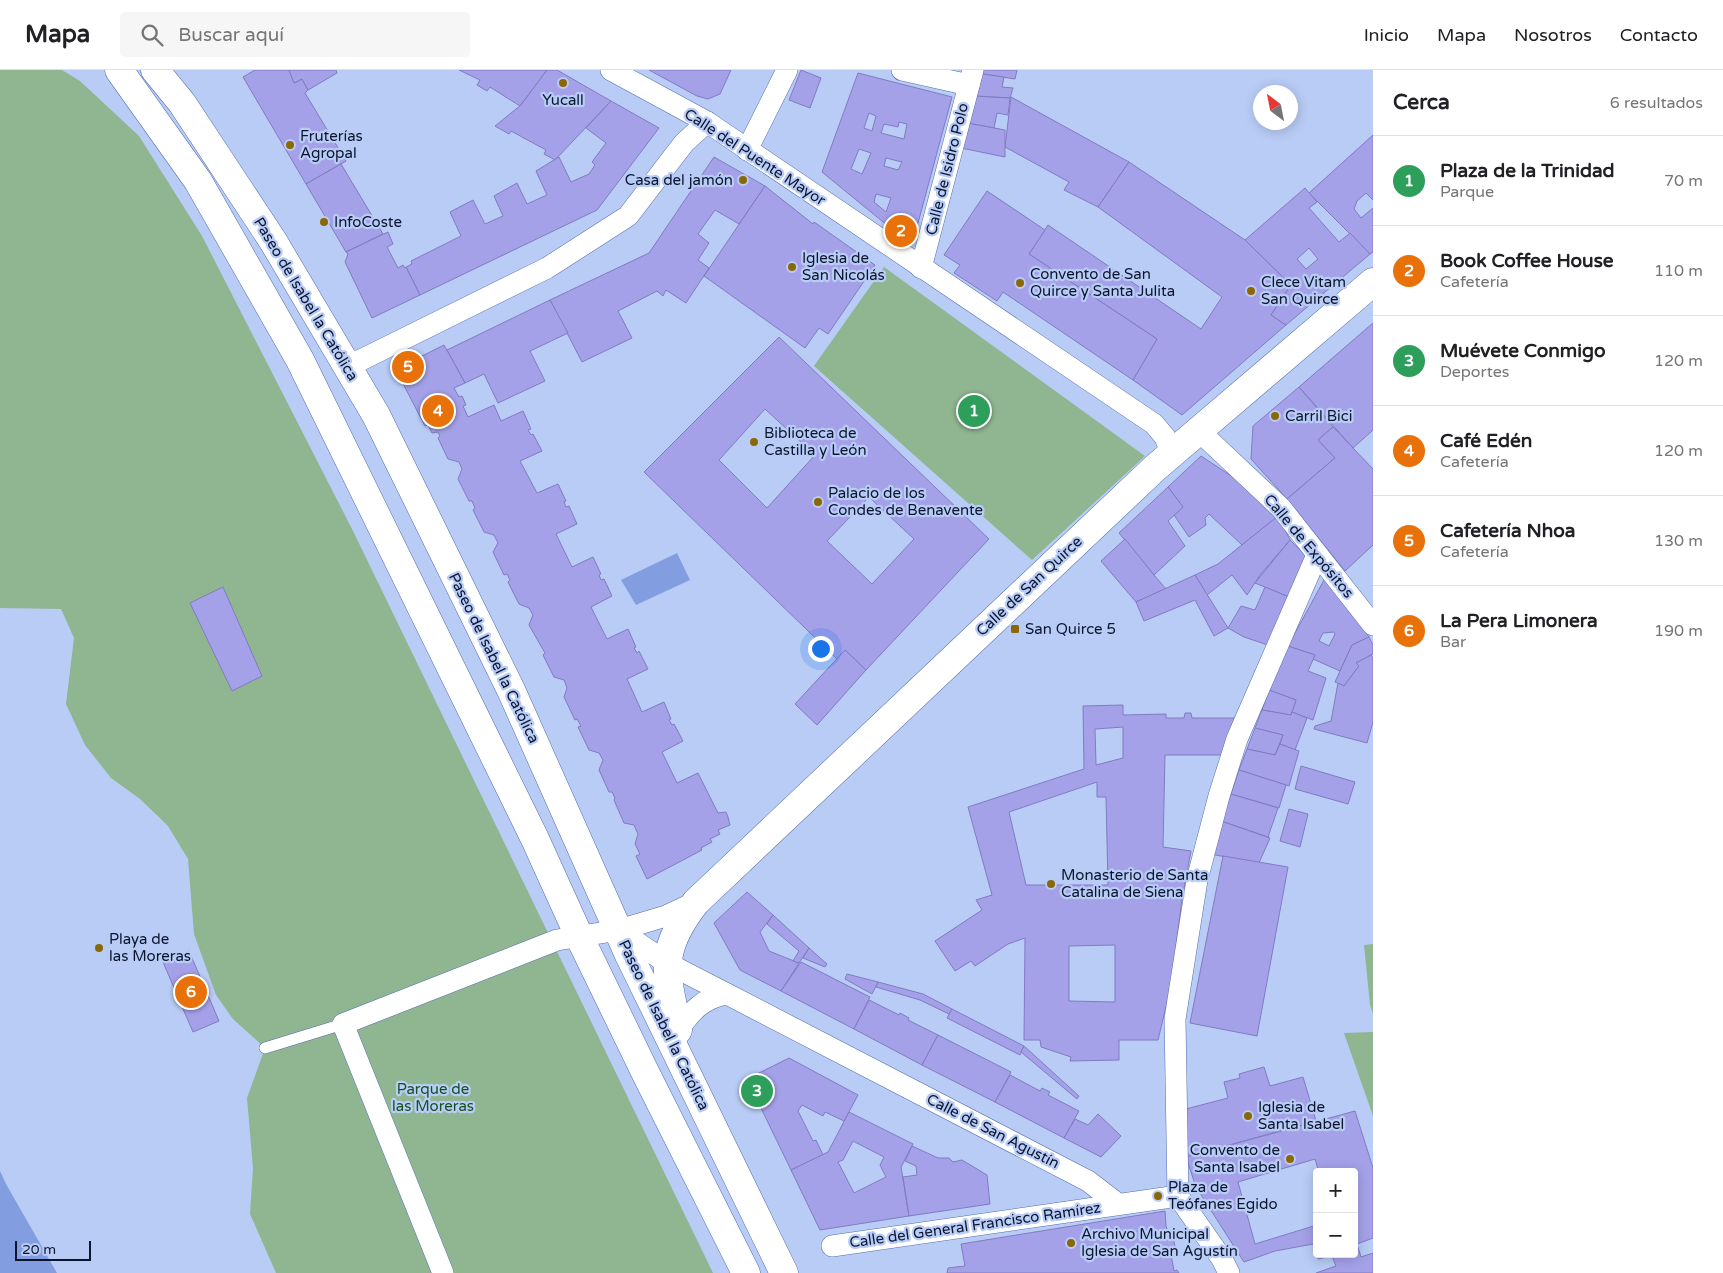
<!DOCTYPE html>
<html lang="es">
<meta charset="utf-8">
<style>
body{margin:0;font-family:"Varela Round",sans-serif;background:#f6f6f6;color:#202124}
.controls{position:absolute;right:15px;bottom:15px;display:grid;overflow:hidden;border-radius:5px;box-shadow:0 2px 12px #0003}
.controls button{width:45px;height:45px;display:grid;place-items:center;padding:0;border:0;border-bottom:1px solid #e0e0e0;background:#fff;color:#202124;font:25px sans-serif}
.compass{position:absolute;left:1253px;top:15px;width:45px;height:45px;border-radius:50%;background:#fff;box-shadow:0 2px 12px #0003;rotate:328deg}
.scale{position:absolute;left:15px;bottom:12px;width:76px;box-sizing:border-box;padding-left:5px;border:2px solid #0b152f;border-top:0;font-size:14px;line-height:18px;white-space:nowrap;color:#0b152f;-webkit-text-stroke:4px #b8ccf6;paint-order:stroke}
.you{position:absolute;left:820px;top:578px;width:18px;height:18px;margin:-12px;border:4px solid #fff;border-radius:50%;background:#1a73e8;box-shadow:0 0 0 8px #1a73e833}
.badge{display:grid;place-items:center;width:32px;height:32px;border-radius:50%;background:#2563eb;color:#fff;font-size:16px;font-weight:700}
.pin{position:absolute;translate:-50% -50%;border:2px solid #fff;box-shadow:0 1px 5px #0006}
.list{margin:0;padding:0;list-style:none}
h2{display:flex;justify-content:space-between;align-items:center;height:65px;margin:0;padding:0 20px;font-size:21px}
h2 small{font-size:16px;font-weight:400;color:#757577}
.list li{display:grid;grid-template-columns:32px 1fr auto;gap:15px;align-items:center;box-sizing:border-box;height:90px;padding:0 20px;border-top:1px solid #e0e0e0}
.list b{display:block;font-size:19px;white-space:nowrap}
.list p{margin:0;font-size:16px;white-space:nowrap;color:#757577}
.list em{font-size:16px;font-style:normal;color:#757577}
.icon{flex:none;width:28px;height:28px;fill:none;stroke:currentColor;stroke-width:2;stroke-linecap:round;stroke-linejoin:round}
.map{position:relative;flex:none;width:1373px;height:1203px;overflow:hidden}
header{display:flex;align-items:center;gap:30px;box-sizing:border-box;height:70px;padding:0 25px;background:#fff;border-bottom:1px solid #e0e0e0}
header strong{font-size:24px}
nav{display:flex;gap:28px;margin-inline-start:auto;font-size:18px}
.search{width:350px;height:45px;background:#f6f6f6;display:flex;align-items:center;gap:12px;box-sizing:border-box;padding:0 18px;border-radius:5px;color:#757577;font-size:19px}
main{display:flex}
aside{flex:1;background:#fff}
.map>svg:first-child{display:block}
.green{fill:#8fb591}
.water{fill:#829ee1}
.building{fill:#a5a1e9;stroke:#807bc2;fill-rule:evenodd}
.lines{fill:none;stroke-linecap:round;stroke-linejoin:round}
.lane-casing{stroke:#536eae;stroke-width:12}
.street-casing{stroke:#536eae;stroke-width:22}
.secondary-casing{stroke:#536eae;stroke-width:29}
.lane{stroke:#fff;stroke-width:11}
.street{stroke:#fff;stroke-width:21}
.secondary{stroke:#fff;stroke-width:28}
.poi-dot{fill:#8a6806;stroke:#b8ccf6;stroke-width:2}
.labels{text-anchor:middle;stroke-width:4.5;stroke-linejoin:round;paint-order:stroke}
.poi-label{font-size:15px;fill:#0b152f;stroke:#b8ccf6;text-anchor:start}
.street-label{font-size:15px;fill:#0b152f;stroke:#b8ccf6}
.park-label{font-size:15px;fill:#12531e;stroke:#b8ccf6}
</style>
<header>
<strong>Mapa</strong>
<div class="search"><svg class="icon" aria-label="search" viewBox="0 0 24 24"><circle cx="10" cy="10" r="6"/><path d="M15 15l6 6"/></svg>Buscar aquí</div>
<nav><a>Inicio</a><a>Mapa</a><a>Nosotros</a><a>Contacto</a></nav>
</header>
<main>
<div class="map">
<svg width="1373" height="1203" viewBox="0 0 1373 1203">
<rect width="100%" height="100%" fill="#b8ccf6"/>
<g class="green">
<polygon points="0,0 62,0 80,11 139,66 202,166 353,461 713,1203 276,1203 250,1144 253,1098 247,1028 265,978 233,949 216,925 194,864 188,789 168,756 140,729 111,708 85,675 66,634 74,568 61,539 0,538"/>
<polygon points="884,197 1145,386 1032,490 814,296"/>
<polygon points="1373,874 1373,944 1370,935 1364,875"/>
<polygon points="1373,962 1373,1046 1344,963"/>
</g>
<g class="water">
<polygon points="677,483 690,510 636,535 621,510"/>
<polygon points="0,1101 6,1114 57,1203 0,1203"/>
</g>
<g class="building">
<polygon points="255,0 289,0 294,13 302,9 308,20 305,23 346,91 306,114 243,7"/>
<polygon points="289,0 336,0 337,3 308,20 302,9 294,13"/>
<polygon points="459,0 547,0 520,36 490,17 487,21 477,15 480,10"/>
<polygon points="547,0 557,0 611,31 555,90 544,84 546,80 511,61 509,64 495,56 521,35"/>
<polygon points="649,0 731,0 720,24 708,29 697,26"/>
<polygon points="801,0 821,8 810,38 789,30"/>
<polygon points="977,0 1017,0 1015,9 976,3"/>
<path d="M858,3L952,27L915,164L904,169L822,102ZM869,43L876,46L872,61L864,58ZM899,52L907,54L904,69L881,63L884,54L898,57ZM859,79L871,83L862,104L851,99ZM886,88L902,92L898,100L884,96ZM876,124L891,128L886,142L874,132Z"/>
<polygon points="976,3 1004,7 1002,17 1013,18 1010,28 974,26"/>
<polygon points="974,26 1010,28 1008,45 997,43 994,58 967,53"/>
<polygon points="1011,27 1129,92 1098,137 1064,120 1069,112 1005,77"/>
<polygon points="611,31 659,58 597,140 420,225 406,197 412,194 411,191 461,166 450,142 473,130 485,154 503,146 494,126 517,113 527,134 547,125 536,101 559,87 571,112 589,104 595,95 592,92 606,73 586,58"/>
<polygon points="967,53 1005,60 1005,87 961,78"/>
<polygon points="1373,65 1373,130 1366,123 1357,131 1354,139 1361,148 1373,138 1373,182 1370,184 1309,123"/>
<polygon points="714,87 765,116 739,154 715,140 698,164 709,173 698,190 709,198 686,233 666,220 663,226 657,221 618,241 632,268 582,292 550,230 649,183"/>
<polygon points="1129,92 1245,170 1291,215 1271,245 1286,255 1182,345 1133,310 1157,269 1029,184 1048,155 1201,259 1222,227 1098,137"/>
<polygon points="341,94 383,164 346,182 306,114"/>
<polygon points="765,116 813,154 814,152 875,195 828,264 819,258 805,278 704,206"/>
<path d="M1305,118L1317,132L1309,138L1339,172L1350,163L1370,184L1286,255L1271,245L1291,215L1245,170ZM1309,178L1318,189L1306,199L1297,189Z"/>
<polygon points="987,121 1045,160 1029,184 1157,269 1133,310 1003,222 997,231 954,203 960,195 944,185"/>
<polygon points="388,162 393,174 387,177 398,198 403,195 405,198 406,197 420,225 372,248 345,192 348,184 346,182"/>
<polygon points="550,230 568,263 530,281 545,311 498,333 484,304 465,313 447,280"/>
<polygon points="1373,253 1373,360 1353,378 1299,317"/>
<path d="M779,267L989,469L866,600L845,580L837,589L644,402ZM765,339L815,385L767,438L719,390ZM869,427L914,469L872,514L827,471Z"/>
<polygon points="444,275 465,313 454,318 459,327 462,326 466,335 463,336 468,347 494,335 501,351 523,341 531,359 528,360 531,365 533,364 542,381 520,391 537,423 558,414 566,431 564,432 566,437 569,436 577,454 556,464 572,497 593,487 601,504 599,505 601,510 604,509 612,526 591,537 607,569 628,559 636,577 634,578 637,583 639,581 648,599 627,609 642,642 664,632 671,649 669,650 672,655 674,654 683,671 662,682 677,713 698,703 718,743 726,742 728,747 730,755 718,760 720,764 710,769 712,772 701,778 702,780 647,809 636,786 640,784 635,774 638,764 634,755 624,753 614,730 615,728 612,722 609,722 599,700 603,690 599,683 589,680 578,657 581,656 577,649 575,650 564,627 567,618 564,610 554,607 543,585 545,583 529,555 533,545 529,538 519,534 508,512 510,510 507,504 504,505 493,482 498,473 494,465 484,462 473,440 475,438 472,431 469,431 458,409 462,399 459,392 448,389 438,368 440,366 438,362 432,363 428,355 425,356 398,304 404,300 402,297 416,289"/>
<polygon points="1299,317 1333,357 1318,370 1335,388 1287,429 1251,389 1253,356"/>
<polygon points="1333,357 1373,399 1373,475 1345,501 1287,429 1335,388 1318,370"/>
<polygon points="1201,386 1245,415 1278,446 1242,475 1209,444 1205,448 1206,455 1189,467 1174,445 1183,437 1168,417"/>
<polygon points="1168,417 1183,437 1168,451 1185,476 1154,505 1119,463"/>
<polygon points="1278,446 1290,470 1260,505 1247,525 1232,505 1207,525 1195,505 1218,494"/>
<polygon points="1125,469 1154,505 1166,519 1136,532 1101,491"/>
<polygon points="1290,470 1306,486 1289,527 1255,513"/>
<polygon points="1195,505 1228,558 1214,566 1195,530 1144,551 1136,532"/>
<path d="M1324,510L1332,516L1369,567L1352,575L1340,601L1313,589L1315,585L1288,576ZM1334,562L1335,564L1329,576L1319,571L1323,563Z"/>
<polygon points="223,517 262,606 232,621 190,533"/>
<polygon points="1265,517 1289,527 1268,575 1244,567 1228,558 1241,536 1255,540"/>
<polygon points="1369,567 1373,575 1373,584 1356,593 1359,596 1344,616 1335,612 1352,575"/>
<polygon points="1288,576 1315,585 1308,601 1326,608 1313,650 1292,642 1296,630 1269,620"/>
<polygon points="845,580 866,600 817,655 795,634"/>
<polygon points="1371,585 1373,588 1373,652 1367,673 1314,659 1315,656 1331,651 1338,613 1344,616 1359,596 1356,593"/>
<polygon points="1269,620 1296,630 1291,645 1262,640"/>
<path d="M1123,635V645L1166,644V648H1184L1185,643H1191L1192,648H1236L1223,685H1165L1163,777L1191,781L1182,829L1171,916L1158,970H1119V990L1070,991L1071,987L1041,977L1040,970H1024L1025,868L1008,874L975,896L971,891L955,901L935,871L982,840L976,830L992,825L968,737L1084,699L1083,636ZM1123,657V688L1096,695L1095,659ZM1097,712V727H1106L1108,815H1026L1009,742ZM1115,875V932L1069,931V876Z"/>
<polygon points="1262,640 1291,645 1292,642 1307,648 1295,680 1280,674 1283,665 1255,658"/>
<polygon points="1255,658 1283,665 1275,685 1247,679"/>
<polygon points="1280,674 1299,681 1289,716 1239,700 1247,679 1275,685"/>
<polygon points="1301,696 1355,712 1348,734 1295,719"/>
<polygon points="1239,700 1286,715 1279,738 1231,724"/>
<polygon points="1231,724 1278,738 1268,767 1221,751"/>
<polygon points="1289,739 1308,744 1300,777 1280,771"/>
<polygon points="1221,751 1270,768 1259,793 1210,784"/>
<polygon points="1223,786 1288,797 1257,966 1190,953"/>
<polygon points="747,822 773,845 760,862 769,881 799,893 781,921 740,900 714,853"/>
<polygon points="773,845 809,878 799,893 793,891 799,881 767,854"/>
<polygon points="809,878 827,894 825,897 803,888"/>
<polygon points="189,881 219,951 193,962 163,892"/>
<polygon points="801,892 870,927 854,959 781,921"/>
<polygon points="847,904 878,912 872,924 845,909"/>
<polygon points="878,912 923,924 952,939 949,944 920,930 876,917"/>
<polygon points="869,930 899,945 900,943 909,948 908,950 938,965 922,995 854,959"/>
<polygon points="952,939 1024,976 1020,985 947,948"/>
<polygon points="938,965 1011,1002 995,1032 922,995"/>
<polygon points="1024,976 1079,1026 1077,1029 1021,982"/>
<polygon points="789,988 858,1025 844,1051 825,1042 823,1046 802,1035 798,1041 813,1071 816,1070 823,1085 791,1100 747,1009"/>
<polygon points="1264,997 1270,1016 1303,1007 1316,1051 1186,1087 1182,1040 1228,1028 1224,1012 1240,1008 1239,1004"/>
<polygon points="1010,1005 1040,1021 1042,1018 1050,1022 1048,1025 1079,1041 1064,1068 995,1032"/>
<polygon points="1355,1041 1373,1098 1373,1168 1357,1174 1361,1187 1373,1183 1373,1203 1316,1203 1336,1196 1332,1186 1318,1189 1317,1184 1354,1184 1354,1102 1319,1102 1315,1089 1238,1112 1255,1174 1317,1155 1317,1184 1313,1174 1275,1181 1244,1192 1196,1117 1186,1087"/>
<path d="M849,1042L913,1074L901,1097L909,1146L820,1160L791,1100L828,1082ZM853,1071L884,1087L880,1095L886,1107L854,1123L838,1092L843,1090Z"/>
<polygon points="1098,1044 1121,1066 1101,1087 1064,1068 1075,1049 1088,1055"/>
<polygon points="912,1076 938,1088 949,1088 953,1092 962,1090 987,1105 990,1134 909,1146 903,1107 917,1105 916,1096 905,1091"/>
<polygon points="1165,1141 1166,1156 1168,1162 1172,1163 1174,1172 1175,1176 1170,1179 1174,1201 1177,1200 1179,1203 947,1203 948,1198 965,1196 961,1174"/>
</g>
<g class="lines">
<g class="lane-casing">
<polyline id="lane" points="265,978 343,954"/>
</g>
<g class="street-casing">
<g id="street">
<polyline points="611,0 707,52 1154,354 1165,367 1171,383"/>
<polyline points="902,0 969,15"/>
<polyline points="747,80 787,0"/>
<polyline points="921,198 973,0"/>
<polyline points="345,293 361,290 547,198 628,146 684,73 707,52"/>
<polyline points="1198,360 1281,438 1373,555"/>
<polyline points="619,860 667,893 727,924"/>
<path d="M678,961C690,942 704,927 727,924L1088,1111L1118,1134"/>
<polyline points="1178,1126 1175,949 1197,810 1219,726 1237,669 1317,485"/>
<polyline points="832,1176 1178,1126 1222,1189 1229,1203"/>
<polyline points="443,1203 343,954 557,870 619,860 666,846 696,832"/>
</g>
</g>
<g class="secondary-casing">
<g id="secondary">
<polyline points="119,0 198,111 300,290 535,769 579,866 646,1004 746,1203"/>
<polyline points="155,0 182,33 273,171 376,345 511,620 629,885 784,1203"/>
<path d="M678,960C666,902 657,882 696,832L1155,398L1373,212"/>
</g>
</g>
<use href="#lane" class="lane"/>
<use href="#street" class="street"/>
<use href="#secondary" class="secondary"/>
</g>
<g class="poi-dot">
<circle cx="563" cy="13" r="5"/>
<circle cx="290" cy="75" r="5"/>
<circle cx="743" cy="110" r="5"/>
<circle cx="324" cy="152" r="5"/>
<circle cx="792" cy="197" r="5"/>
<circle cx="1020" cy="213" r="5"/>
<circle cx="1251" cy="221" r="5"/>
<circle cx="1275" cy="346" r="5"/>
<circle cx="754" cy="372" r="5"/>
<circle cx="818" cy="432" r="5"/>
<rect x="1010" y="554" width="10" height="10" rx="2.5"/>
<circle cx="1051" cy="814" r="5"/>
<circle cx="99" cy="878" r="5"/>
<circle cx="1248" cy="1046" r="5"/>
<circle cx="1290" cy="1089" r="5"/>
<circle cx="1158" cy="1126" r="5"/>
<circle cx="1071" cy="1173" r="5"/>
</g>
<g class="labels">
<g class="poi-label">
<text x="563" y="35" text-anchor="middle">Yucall</text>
<text x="300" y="71">Fruterías<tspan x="300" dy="17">Agropal</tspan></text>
<text x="733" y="115" text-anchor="end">Casa del jamón</text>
<text x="334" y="157">InfoCoste</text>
<text x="802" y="193">Iglesia de<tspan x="802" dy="17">San Nicolás</tspan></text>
<text x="1030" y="209">Convento de San<tspan x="1030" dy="17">Quirce y Santa Julita</tspan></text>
<text x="1261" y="217">Clece Vitam<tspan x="1261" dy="17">San Quirce</tspan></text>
<text x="1285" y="351">Carril Bici</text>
<text x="764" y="368">Biblioteca de<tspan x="764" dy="17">Castilla y León</tspan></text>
<text x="828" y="428">Palacio de los<tspan x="828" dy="17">Condes de Benavente</tspan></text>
<text x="1025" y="564">San Quirce 5</text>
<text x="1061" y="810">Monasterio de Santa<tspan x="1061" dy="17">Catalina de Siena</tspan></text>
<text x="109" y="874">Playa de<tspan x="109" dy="17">las Moreras</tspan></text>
<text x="1258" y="1042">Iglesia de<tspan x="1258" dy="17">Santa Isabel</tspan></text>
<text x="1280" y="1085" text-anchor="end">Convento de<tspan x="1280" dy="17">Santa Isabel</tspan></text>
<text x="1168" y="1122">Plaza de<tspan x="1168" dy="17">Teófanes Egido</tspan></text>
<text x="1081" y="1169">Archivo Municipal<tspan x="1081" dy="17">Iglesia de San Agustín</tspan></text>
</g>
<g class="street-label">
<text transform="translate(755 87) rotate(33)" y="5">Calle del Puente Mayor</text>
<text transform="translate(947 99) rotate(-76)" y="5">Calle de Isidro Polo</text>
<text transform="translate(306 229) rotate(59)" y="5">Paseo de Isabel la Católica</text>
<text transform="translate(1309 476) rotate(50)" y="5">Calle de Expósitos</text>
<text transform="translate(1029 516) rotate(-43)" y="5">Calle de San Quirce</text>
<text transform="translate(494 588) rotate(64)" y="5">Paseo de Isabel la Católica</text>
<text transform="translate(664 955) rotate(64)" y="5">Paseo de Isabel la Católica</text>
<text transform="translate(993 1061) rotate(27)" y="5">Calle de San Agustín</text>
<text transform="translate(975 1155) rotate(-8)" y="5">Calle del General Francisco Ramírez</text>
</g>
<g class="park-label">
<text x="433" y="1024">Parque de<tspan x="433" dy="17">las Moreras</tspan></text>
</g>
</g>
</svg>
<div class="controls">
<button>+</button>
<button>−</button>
</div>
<svg class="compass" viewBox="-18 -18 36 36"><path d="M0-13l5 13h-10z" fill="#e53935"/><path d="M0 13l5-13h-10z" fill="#757577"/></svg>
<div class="scale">20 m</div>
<div class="you"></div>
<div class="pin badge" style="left:974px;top:341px;background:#2e9e5b">1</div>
<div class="pin badge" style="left:901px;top:161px;background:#e8710a">2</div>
<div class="pin badge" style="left:757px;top:1021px;background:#2e9e5b">3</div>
<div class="pin badge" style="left:438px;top:341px;background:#e8710a">4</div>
<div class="pin badge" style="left:408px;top:297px;background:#e8710a">5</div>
<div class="pin badge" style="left:191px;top:922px;background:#e8710a">6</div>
</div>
<aside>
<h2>Cerca<small>6 resultados</small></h2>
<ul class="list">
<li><span class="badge" style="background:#2e9e5b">1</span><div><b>Plaza de la Trinidad</b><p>Parque</p></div><em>70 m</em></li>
<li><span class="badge" style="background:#e8710a">2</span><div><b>Book Coffee House</b><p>Cafetería</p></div><em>110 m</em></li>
<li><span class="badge" style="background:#2e9e5b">3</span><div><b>Muévete Conmigo</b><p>Deportes</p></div><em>120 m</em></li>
<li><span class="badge" style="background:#e8710a">4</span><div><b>Café Edén</b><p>Cafetería</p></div><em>120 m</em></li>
<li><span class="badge" style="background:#e8710a">5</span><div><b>Cafetería Nhoa</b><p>Cafetería</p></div><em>130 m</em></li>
<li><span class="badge" style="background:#e8710a">6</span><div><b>La Pera Limonera</b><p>Bar</p></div><em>190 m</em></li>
</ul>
</aside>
</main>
